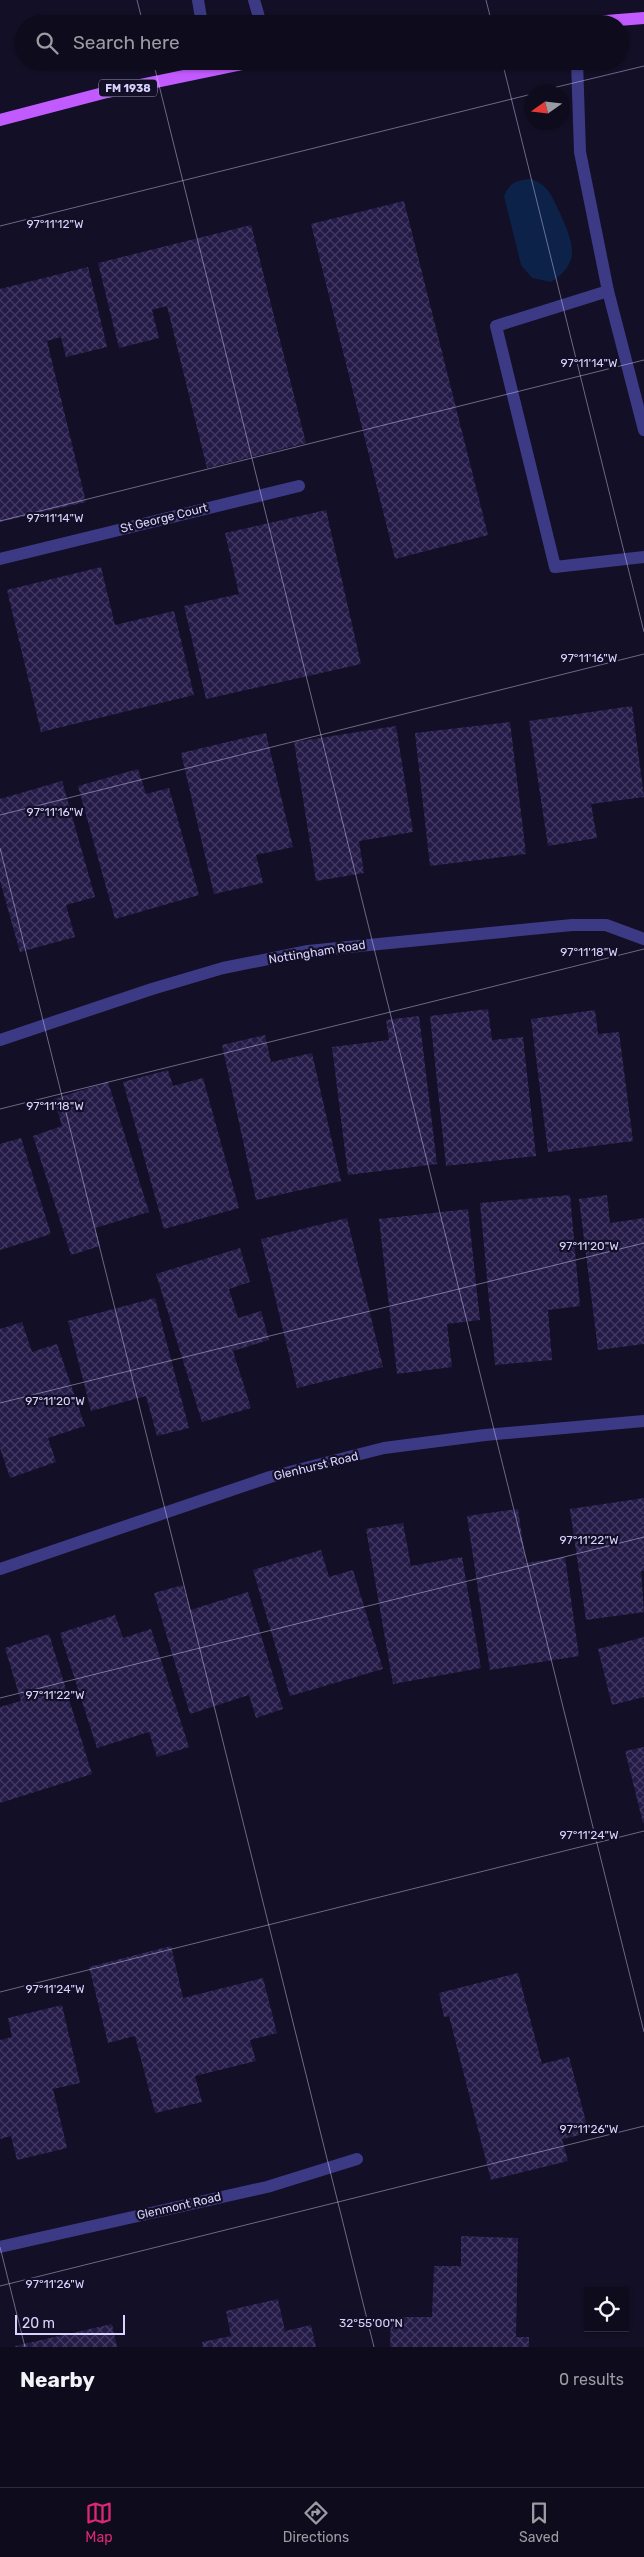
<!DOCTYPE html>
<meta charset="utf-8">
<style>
body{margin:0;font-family:Rubik,sans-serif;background:#1c1929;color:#f1f3f6}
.controls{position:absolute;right:15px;bottom:15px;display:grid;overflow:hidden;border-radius:0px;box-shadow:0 1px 4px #0004}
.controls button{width:45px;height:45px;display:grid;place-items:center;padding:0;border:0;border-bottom:1px solid #2e2b3b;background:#0e0b1c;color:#f1f3f6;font:25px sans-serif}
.compass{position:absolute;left:524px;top:85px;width:45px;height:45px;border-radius:50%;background:#0e0b1c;box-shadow:0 1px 4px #0004;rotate:256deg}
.scale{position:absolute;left:15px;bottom:12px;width:110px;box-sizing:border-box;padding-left:5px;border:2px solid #d9d4ff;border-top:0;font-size:14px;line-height:18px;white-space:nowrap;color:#d9d4ff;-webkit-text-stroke:4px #130f26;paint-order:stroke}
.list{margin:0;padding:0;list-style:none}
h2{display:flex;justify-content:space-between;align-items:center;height:65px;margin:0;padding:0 20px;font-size:21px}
h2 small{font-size:16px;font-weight:400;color:#9b9ba3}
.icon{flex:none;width:28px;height:28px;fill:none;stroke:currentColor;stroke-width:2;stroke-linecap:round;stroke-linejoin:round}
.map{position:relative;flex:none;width:644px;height:2347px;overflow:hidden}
.search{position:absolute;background:#0e0b1c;box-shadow:0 1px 4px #0004;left:15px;right:15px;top:15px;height:55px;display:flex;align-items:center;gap:12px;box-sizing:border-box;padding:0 18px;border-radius:28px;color:#9b9ba3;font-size:19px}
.sheet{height:140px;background:#0e0b1c}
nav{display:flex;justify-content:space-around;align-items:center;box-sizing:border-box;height:70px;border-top:1px solid #2e2b3b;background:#0e0b1c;font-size:14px;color:#9b9ba3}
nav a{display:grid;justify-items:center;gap:2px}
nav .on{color:#db2777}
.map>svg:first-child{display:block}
.water{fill:#0c2248}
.building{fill:url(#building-cross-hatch)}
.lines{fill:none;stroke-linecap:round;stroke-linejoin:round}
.lane{stroke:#3d3a85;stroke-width:12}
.street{stroke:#3d3a85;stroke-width:12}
.primary{stroke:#c25bff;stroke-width:12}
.ticks{fill:none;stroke:#d9d4ff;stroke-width:1;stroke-opacity:0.45}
.labels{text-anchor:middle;stroke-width:4.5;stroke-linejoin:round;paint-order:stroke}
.shield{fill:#130f26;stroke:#9e99be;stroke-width:1}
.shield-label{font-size:11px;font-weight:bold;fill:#d9d4ff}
.street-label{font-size:12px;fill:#d9d4ff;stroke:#130f26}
.ticks-label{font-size:12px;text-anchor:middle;fill:#d9d4ff;stroke:#130f26;stroke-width:4.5;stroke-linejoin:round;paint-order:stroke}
</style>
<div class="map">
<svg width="644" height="2347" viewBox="0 0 644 2347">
<defs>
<pattern id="building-cross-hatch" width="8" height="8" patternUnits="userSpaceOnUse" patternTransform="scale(1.25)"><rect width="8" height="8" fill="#241b47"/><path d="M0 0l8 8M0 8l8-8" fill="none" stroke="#433b63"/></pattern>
</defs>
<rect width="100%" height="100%" fill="#130f26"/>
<path class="water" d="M531,179C549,185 552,197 560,213C572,241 583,262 551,282L532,278L521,265L504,196C510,182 517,180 531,179Z"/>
<g class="building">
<polygon points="404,201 488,535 395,559 311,224"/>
<polygon points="251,225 306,443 207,468 167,306 152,310 159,338 119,348 98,263"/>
<polygon points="88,267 107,347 66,357 61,337 47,341 86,502 0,522 0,289"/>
<polygon points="326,510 361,664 206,699 184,606 239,594 225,533"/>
<polygon points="101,567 115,625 174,611 194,695 41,732 7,590"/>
<polygon points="632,706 644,797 591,804 597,838 548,846 529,721"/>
<polygon points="510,722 526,854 430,866 415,733"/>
<polygon points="396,726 413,832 359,841 364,873 316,881 294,742"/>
<polygon points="266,733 293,847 256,855 263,883 214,894 181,753"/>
<polygon points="138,769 146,794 169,788 199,895 115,919 78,786"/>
<polygon points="62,781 95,897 66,905 75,937 20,952 0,881 0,799"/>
<polygon points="488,1009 492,1040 523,1037 536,1156 446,1166 430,1016"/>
<polygon points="595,1010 598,1034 619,1032 633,1141 548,1152 531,1019"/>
<polygon points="419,1016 437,1164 348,1175 332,1047 389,1040 386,1020"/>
<polygon points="265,1035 271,1062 312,1053 341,1181 256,1200 222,1045"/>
<polygon points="168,1070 173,1086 203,1078 239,1208 164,1229 123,1082"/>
<polygon points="108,1082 149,1212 95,1228 100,1246 71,1255 33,1136 62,1126 54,1099"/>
<polygon points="21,1138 51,1234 0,1250 0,1144"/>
<polygon points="570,1195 580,1306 548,1310 552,1360 495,1365 480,1203"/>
<polygon points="607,1195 610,1223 644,1218 644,1344 598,1350 579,1199"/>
<polygon points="468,1209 480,1320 447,1324 452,1367 397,1374 379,1219"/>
<polygon points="347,1218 383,1367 297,1388 261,1239"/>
<polygon points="240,1248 250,1282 229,1289 238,1318 261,1311 269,1340 233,1351 251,1408 202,1422 156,1274"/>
<polygon points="155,1298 189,1428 157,1436 146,1396 91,1411 68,1321"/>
<polygon points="22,1322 32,1352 57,1344 85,1426 48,1438 56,1462 10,1478 0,1448 0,1329"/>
<polygon points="644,1498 644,1571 641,1571 644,1612 586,1620 570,1509"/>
<polygon points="518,1509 526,1563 565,1557 579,1656 490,1670 467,1516"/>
<polygon points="403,1523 411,1566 462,1557 481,1668 393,1684 366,1529"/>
<polygon points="321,1550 329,1577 353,1570 383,1669 290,1696 253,1570"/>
<polygon points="183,1585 190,1610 248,1592 283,1709 256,1718 249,1695 190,1714 154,1593"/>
<polygon points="115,1615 123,1638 151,1629 189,1747 157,1757 149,1732 97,1748 60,1633"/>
<polygon points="49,1634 92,1774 0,1803 0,1707 21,1701 5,1648"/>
<polygon points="644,1637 644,1697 612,1705 598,1649"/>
<polygon points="644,1747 644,1822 643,1823 625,1751"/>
<polygon points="171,1946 183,1998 263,1978 277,2033 250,2040 256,2061 195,2076 202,2102 155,2113 135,2036 108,2043 89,1967"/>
<polygon points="518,1973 542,2064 569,2057 589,2133 562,2139 568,2161 491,2180 449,2016 444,2017 439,1993"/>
<polygon points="62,2005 80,2083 53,2089 67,2148 17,2160 11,2136 0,2139 0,2040 12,2037 8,2018"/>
<polygon points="461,2236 518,2238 516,2337 529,2337 529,2347 390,2347 391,2317 432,2317 434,2266 461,2266"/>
<polygon points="278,2299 285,2331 311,2325 316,2347 203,2347 202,2342 231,2336 226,2311"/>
<polygon points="112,2324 117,2347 15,2347 15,2346"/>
</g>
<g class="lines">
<g class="lane">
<polyline points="577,61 580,152 608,291 496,326 555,567 644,557"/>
<polyline points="608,291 644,430"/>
</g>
<g class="street">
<polyline points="198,0 202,24"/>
<polyline points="254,0 261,24"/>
<polyline points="0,559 299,486"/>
<polyline points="0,1040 152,989 223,968 308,951 572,925 606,925 644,939"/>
<polyline points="0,1569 270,1477 384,1448 485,1435 644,1421"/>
<polyline points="0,2247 267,2187 357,2159"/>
</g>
<g class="primary">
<polyline points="568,24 644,18"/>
<polyline points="0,120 107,92 257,61"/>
</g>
</g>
<path class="ticks" d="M137,0L143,24M486,0L492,24M153,61L644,2032M502,61L644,632M536,92L644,66M0,226L532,94M0,521L644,360M0,815L644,654M0,848L374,2347M0,1109L644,949M0,1403L644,1243M0,1698L644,1537M0,1992L644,1831M0,2247L25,2347M0,2286L644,2126"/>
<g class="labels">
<rect class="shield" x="99" y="79.5" width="58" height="17" rx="4"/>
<g class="shield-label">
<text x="128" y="92">FM 1938</text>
</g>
<g class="street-label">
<text transform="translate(164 518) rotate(-14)" y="4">St George Court</text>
<text transform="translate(317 952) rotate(-9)" y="4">Nottingham Road</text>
<text transform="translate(316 1466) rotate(-14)" y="4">Glenhurst Road</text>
<text transform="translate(179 2206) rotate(-13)" y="4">Glenmont Road</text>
</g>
</g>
<g class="ticks-label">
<text x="55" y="228">97°11'12"W</text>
<text x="589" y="367">97°11'14"W</text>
<text x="55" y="522">97°11'14"W</text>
<text x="589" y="662">97°11'16"W</text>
<text x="55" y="816">97°11'16"W</text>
<text x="589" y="956">97°11'18"W</text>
<text x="55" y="1110">97°11'18"W</text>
<text x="589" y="1250">97°11'20"W</text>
<text x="55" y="1405">97°11'20"W</text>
<text x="589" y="1544">97°11'22"W</text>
<text x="55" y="1699">97°11'22"W</text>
<text x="589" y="1839">97°11'24"W</text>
<text x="55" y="1993">97°11'24"W</text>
<text x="589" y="2133">97°11'26"W</text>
<text x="55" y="2288">97°11'26"W</text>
<text x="371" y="2327">32°55'00"N</text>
</g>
</svg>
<div class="controls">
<button><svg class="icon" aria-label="locate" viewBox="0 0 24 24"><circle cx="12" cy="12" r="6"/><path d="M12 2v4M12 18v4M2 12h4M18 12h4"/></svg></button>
</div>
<svg class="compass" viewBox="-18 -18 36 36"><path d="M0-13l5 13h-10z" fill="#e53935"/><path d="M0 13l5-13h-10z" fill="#9b9ba3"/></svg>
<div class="scale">20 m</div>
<div class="search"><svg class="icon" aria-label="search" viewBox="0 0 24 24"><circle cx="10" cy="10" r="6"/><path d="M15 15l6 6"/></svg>Search here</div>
</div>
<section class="sheet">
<h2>Nearby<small>0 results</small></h2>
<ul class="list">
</ul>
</section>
<nav>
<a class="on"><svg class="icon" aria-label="map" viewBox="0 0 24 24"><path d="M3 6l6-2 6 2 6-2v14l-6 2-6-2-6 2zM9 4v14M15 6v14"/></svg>Map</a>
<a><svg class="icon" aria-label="directions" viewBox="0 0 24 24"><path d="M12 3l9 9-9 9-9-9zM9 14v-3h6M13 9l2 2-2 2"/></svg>Directions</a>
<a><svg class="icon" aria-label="saved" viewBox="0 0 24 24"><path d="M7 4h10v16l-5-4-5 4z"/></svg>Saved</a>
</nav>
